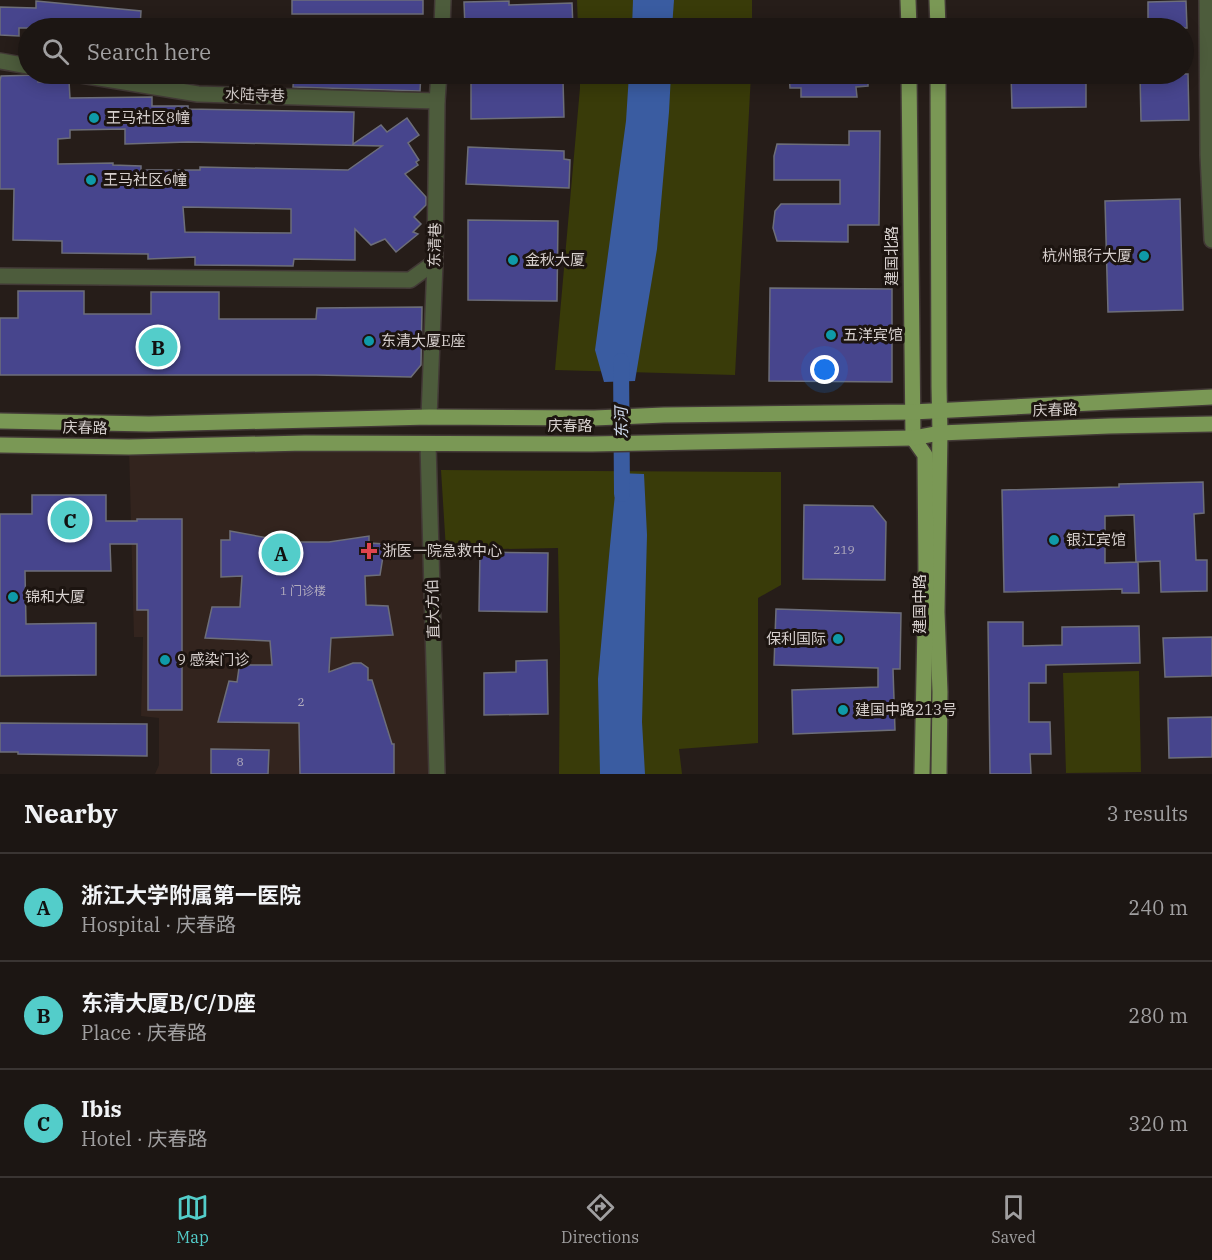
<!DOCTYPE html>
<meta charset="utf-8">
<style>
body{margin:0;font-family:"IBM Plex Serif","Noto Sans SC",serif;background:#292321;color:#f1f3f6}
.you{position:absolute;left:825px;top:370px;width:21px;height:21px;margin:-15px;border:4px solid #fff;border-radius:50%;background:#1a73e8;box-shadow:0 0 0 9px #1a73e833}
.badge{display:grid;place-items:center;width:39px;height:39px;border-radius:50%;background:#53cdca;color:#111;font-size:20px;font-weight:700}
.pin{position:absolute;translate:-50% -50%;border:3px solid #fff;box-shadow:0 2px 6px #0006}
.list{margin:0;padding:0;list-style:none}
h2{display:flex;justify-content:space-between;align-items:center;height:78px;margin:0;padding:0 24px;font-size:26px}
h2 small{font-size:20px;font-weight:400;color:#a09fa0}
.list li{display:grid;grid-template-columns:39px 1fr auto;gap:18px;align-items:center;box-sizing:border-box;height:108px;padding:0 24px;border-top:2px solid #3a3533}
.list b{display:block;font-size:22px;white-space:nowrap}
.list p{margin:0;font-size:20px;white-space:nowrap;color:#a09fa0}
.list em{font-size:20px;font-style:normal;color:#a09fa0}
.icon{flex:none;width:33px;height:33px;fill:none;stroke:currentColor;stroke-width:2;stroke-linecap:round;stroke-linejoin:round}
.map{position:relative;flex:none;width:1212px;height:774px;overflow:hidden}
.search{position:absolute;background:#1c1613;box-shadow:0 3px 15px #0003;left:18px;right:18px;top:18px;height:66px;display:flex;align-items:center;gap:15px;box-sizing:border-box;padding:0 21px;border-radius:33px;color:#a09fa0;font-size:22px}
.sheet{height:402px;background:#1c1613}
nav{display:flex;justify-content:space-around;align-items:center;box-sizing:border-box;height:84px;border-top:2px solid #3a3533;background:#1c1613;font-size:16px;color:#a09fa0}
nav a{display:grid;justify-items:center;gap:3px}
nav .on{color:#53cdca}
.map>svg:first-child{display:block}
.built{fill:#33241e}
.green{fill:#393b09}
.water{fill:#3a5ca1}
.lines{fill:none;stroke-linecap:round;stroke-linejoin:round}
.canal{stroke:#3a5ca1;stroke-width:16}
.building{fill:#47458d;stroke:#6d6e79;stroke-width:1.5;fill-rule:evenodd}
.minor-casing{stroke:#423936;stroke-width:18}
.major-casing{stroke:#423936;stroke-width:18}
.minor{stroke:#4d5c3c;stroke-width:15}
.major{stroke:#7a9855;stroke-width:15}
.culture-dot{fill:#0f9aa8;stroke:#1c1410;stroke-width:2}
.health-dot{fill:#e0444e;stroke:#1c1410;stroke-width:2}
.labels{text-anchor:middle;stroke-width:6;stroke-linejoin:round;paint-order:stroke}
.number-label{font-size:12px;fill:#b2acbd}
.street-label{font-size:15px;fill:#d6cfcd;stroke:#1c1410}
.poi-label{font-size:15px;fill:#d6cfcd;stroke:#1c1410;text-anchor:start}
.water-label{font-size:16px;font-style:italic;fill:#ced9ec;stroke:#1c1410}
</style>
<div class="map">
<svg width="1212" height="774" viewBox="0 0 1212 774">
<rect width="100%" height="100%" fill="#261d19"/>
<polygon class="built" points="428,444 437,774 155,774 159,765 159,718 141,716 143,637 134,637 129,447"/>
<g class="green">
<polygon points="577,0 752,0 752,28 578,28"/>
<polygon points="580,74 751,74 735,375 555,370 580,88"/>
<polygon points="441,470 781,472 781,585 758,598 758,743 679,749 682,774 559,774 560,653 558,548 446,550"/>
<polygon points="1139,671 1141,772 1066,773 1063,673"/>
</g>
<g class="water">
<polygon points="633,0 674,0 672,28 632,28"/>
<polygon points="629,74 671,74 669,112 657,249 635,381 604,382 595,350 626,121"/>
<polygon points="617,473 644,474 647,535 642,722 645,774 600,774 598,679 609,556"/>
</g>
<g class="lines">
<polyline class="canal" points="621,361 622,494"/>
</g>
<g class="building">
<rect x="292" y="0" width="131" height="14"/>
<polygon points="36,1 141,11 140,28 19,28 19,36 0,35 0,7 36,8"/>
<polygon points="509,1 509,5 572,3 573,28 465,28 464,2"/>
<polygon points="1186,1 1187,28 1148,28 1148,2"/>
<polygon points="294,74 421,74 420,91 293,87"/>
<polygon points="789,74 868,74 868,86 856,87 857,97 801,97 801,88 790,88"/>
<polygon points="1011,74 1086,74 1086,107 1012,108"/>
<polygon points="1140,74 1188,74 1189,120 1141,121"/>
<path d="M38,75V82L69,81L70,98L152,97V106H188V109L354,112L353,144L381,125L387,132L407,118L419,135L408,143L419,160L416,162L418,165L405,174L426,197V205L414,217L421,224L413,232L418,234L396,252L385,239L371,245L355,229V260L294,259L293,266L195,265V257L148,259V254L62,253V241L13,240L14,189H0V81L1,76ZM125,129V144L188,142L382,146L348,170L200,167V170H141V166L113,165V163L58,164V139L70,138V130ZM183,207L291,209V233L185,232Z"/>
<polygon points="471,80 510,81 510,82 563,80 564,117 471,119"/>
<polygon points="849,131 880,131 879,225 848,225 848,242 777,241 773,228 775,211 781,204 840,204 840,180 774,180 774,156 777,144 849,145"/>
<polygon points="468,147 564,151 564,159 570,160 569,188 466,184"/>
<polygon points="1180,199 1183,310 1108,312 1105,201"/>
<polygon points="468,220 558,221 557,301 468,300"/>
<polygon points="770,288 892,289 892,382 769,381"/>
<polygon points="18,291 84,291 84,314 151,314 151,292 219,292 219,319 316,319 317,308 422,307 421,365 411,377 316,375 0,375 0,318 18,318"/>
<polygon points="1203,482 1204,513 1194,514 1196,560 1207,560 1207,591 1161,592 1160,561 1136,562 1134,515 1105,516 1105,563 1138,562 1139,593 1122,593 1122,589 1004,592 1002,490 1119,487 1119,484"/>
<polygon points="32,495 106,495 106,521 137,521 137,519 182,519 182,710 148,710 148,610 137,610 137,544 110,544 111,571 25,571 26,624 96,623 96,675 0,676 0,514 32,514"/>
<polygon points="804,505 873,506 886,522 885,580 803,579"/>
<polygon points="230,531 290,542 329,542 369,536 369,543 385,544 380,575 365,576 366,605 388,606 393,635 331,638 329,672 353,663 361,663 368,668 368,680 372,680 392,744 394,744 394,774 300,774 299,723 218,722 229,681 237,682 239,668 249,665 272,665 270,641 205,638 212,607 240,607 242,576 221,577 221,540 230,540"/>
<polygon points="480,552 548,553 547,612 479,611"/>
<polygon points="776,609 901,613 900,669 893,669 895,730 793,734 792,690 878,687 878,668 774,665"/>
<polygon points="988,622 1023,622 1023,646 1062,645 1062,627 1139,626 1140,663 1046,665 1046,683 1029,683 1029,722 1050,722 1051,754 1030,754 1031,774 990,774"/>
<polygon points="1212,637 1212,676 1165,677 1163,638"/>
<polygon points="547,660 548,714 484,715 484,673 516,672 516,661"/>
<polygon points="1212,717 1212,757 1169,758 1168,718"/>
<polygon points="0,723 147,724 147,756 18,754 18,752 0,752"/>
<polygon points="211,749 269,750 268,774 211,774"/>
</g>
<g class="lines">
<g class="minor-casing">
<g id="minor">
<polyline points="1207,0 1208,155 1212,240"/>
<polyline points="442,28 443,0"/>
<polyline points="0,61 28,66"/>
<polyline points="75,74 198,94 437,101"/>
<polyline points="0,276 410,280 435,262"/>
<polyline points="429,417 435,262 437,101 439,74"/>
<polyline points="428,444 437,774"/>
</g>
</g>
<g class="major-casing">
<g id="major">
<polyline points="908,0 909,28"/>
<polyline points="937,0 938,28"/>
<polyline points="909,74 913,438"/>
<polyline points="938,74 939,387 940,433 937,612 940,692 939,774"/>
<polyline points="0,421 149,424 429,417 594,418 664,415 912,412 1212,397"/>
<polyline points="913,438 925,455 926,577 922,774"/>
<polyline points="0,445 129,447 305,443 592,444 913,438 940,433 1109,426 1212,424"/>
</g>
</g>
<use href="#minor" class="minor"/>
<use href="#major" class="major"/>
</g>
<g class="culture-dot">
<circle cx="94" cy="118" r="6"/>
<circle cx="91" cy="180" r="6"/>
<circle cx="1144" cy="256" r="6"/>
<circle cx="513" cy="260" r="6"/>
<circle cx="831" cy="335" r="6"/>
<circle cx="369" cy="341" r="6"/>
<circle cx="1054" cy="540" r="6"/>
<circle cx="13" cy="597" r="6"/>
<circle cx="838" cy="639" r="6"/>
<circle cx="165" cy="660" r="6"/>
<circle cx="843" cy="710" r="6"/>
</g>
<path class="health-dot" d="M366 542h6v6h6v6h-6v6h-6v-6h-6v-6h6z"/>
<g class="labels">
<g class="number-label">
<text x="844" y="554">219</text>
<text x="303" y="595">1 门诊楼</text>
<text x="301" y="706">2</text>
<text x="240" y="766">8</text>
</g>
<g class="street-label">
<text transform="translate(255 95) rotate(2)" y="5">水陆寺巷</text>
<text transform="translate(435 245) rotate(-89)" y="5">东清巷</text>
<text transform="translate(892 256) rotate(-90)" y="5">建国北路</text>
<text transform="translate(1055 410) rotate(-2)" y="5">庆春路</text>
<text x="570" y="431">庆春路</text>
<text transform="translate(85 428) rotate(1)" y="5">庆春路</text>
<text transform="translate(920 604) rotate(-90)" y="5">建国中路</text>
<text transform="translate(433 609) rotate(-92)" y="5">直大方伯</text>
</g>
<g class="poi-label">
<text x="106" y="123">王马社区8幢</text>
<text x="103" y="185">王马社区6幢</text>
<text x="1132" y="261" text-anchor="end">杭州银行大厦</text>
<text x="525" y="265">金秋大厦</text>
<text x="843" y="340">五洋宾馆</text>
<text x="381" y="346">东清大厦E座</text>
<text x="1066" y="545">银江宾馆</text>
<text x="382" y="556">浙医一院急救中心</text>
<text x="25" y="602">锦和大厦</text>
<text x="826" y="644" text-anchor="end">保利国际</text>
<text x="177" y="665">9 感染门诊</text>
<text x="855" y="715">建国中路213号</text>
</g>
<g class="water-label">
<text transform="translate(621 423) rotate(-91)" y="6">东河</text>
</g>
</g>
</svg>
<div class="you"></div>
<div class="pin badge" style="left:281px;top:553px">A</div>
<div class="pin badge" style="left:158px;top:347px">B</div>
<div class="pin badge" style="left:70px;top:520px">C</div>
<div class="search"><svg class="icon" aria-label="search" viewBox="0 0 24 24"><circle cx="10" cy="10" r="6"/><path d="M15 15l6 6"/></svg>Search here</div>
</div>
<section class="sheet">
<h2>Nearby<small>3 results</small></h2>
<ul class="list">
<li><span class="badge">A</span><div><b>浙江大学附属第一医院</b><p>Hospital · 庆春路</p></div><em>240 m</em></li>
<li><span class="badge">B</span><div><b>东清大厦B/C/D座</b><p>Place · 庆春路</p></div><em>280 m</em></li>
<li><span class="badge">C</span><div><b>Ibis</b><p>Hotel · 庆春路</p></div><em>320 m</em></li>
</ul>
</section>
<nav>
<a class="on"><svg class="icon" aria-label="map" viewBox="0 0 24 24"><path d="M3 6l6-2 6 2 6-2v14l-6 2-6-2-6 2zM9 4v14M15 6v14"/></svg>Map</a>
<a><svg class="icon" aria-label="directions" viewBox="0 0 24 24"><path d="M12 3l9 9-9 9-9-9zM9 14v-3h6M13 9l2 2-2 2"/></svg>Directions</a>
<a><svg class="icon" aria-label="saved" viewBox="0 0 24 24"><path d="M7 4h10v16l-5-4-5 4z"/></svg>Saved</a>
</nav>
